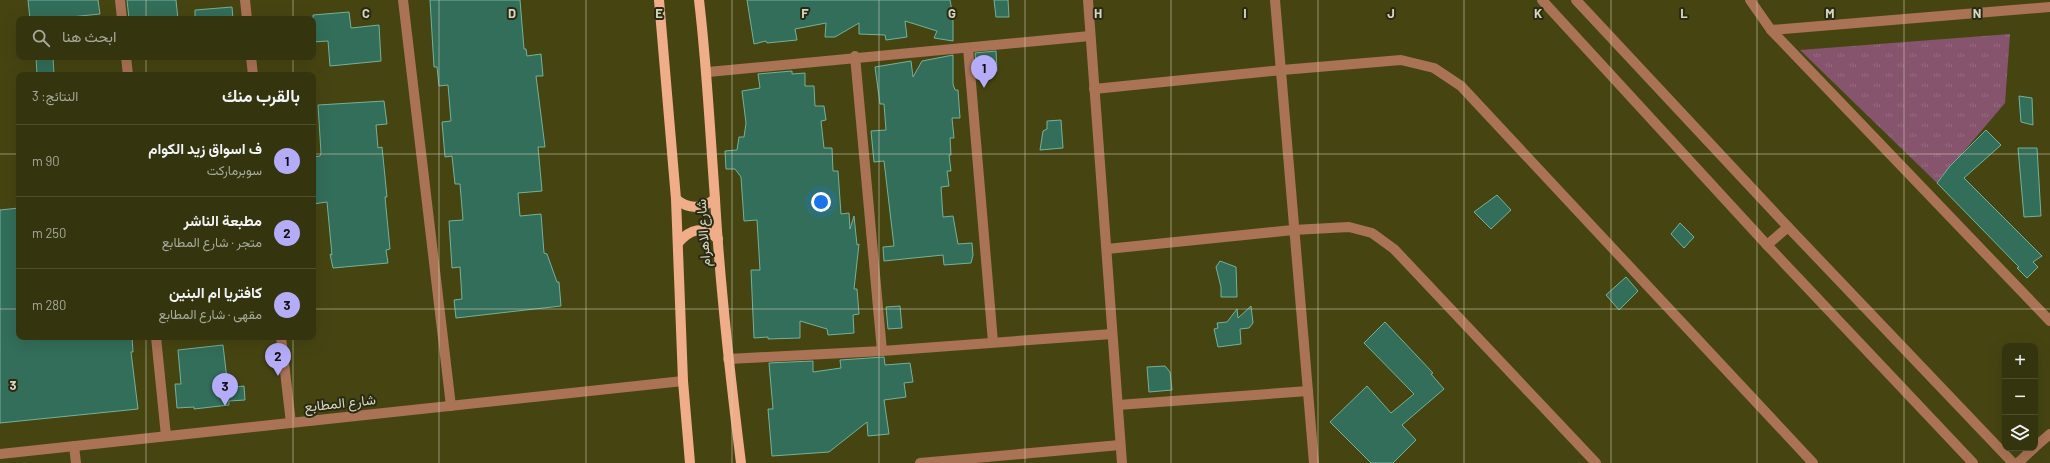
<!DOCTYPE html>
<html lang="ar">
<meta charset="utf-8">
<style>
body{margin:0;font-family:Barlow,Vazirmatn,sans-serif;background:#3c3c17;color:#f1f3f6;direction:rtl}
.controls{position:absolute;right:12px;bottom:12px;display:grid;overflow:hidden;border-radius:8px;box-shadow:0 4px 16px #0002}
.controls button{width:36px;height:36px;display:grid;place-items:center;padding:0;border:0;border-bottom:1px solid #4e4f2e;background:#34340e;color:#f1f3f6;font:20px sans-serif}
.you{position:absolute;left:821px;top:202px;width:14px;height:14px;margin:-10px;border:3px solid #fff;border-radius:50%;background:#1a73e8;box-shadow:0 0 0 6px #1a73e833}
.badge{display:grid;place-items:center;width:26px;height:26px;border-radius:50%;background:#b4acf9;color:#111;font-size:13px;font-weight:700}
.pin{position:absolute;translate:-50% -33px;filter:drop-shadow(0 1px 2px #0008)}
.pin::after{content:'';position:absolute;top:21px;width:14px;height:12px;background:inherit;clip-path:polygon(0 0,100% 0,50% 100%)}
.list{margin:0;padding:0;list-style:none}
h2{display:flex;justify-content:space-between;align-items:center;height:52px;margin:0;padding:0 16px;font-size:17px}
h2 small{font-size:13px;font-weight:400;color:#a9aa9e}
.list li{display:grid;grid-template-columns:26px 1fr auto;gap:12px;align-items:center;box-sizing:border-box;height:72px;padding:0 16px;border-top:1px solid #4e4f2e}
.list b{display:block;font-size:15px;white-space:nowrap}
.list p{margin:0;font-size:13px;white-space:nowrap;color:#a9aa9e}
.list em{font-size:13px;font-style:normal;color:#a9aa9e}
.icon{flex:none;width:22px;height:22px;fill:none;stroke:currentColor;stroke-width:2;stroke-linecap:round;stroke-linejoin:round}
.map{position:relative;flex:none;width:2050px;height:463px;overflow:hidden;direction:ltr}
.search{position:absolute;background:#34340e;box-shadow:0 4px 16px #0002;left:16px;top:16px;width:300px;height:44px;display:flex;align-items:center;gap:10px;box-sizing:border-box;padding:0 14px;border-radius:8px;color:#a9aa9e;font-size:15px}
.panel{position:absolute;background:#34340e;box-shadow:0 4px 16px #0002;left:16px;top:72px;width:300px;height:268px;border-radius:8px;direction:rtl}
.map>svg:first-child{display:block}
.grass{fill:url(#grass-tufts)}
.building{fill:#336e5a;stroke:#75b19a}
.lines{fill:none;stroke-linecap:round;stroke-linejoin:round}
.minor{stroke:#aa7356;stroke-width:10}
.major{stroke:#f0ad8a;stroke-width:10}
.grid{fill:none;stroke:#d5d6bc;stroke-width:1;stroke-opacity:0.55}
.labels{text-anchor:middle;stroke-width:4;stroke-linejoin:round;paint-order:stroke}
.street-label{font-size:14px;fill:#d5d6bc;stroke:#2a2a15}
.grid-label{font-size:13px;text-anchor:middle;font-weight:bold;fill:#d5d6bc;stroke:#2a2a15;stroke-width:4;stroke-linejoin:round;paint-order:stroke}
</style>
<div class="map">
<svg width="2050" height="463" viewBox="0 0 2050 463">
<defs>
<pattern id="grass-tufts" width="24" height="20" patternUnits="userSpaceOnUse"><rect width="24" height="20" fill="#86546d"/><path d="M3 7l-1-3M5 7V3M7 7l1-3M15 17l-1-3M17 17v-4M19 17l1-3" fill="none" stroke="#966c80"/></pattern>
</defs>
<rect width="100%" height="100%" fill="#464512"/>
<polygon class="grass" points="2010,34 2005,103 1937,183 1800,50"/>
<g class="building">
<polygon points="28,0 98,0 100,14 51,19 30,19"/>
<polygon points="127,0 176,0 178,19 129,19"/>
<polygon points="430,0 520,0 524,49 526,49 527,56 541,54 543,76 536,76 545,147 538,147 542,191 518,193 520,216 541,214 544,253 547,254 557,282 559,282 561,306 456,318 454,300 462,299 460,267 452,268 449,221 463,220 460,184 455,184 452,156 445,157 442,122 451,121 448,85 439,86 437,67 434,67"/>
<polygon points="747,0 950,0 953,16 953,41 934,38 937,31 905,21 907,37 886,40 885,35 859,34 859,23 835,37 825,37 826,23 795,29 797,40 767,43 766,41 754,44"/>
<polygon points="994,0 1008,0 1009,17 996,17"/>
<polygon points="232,7 233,19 195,19 195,10"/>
<polygon points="349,12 351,28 379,25 381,61 330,66 328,41 313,42 313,15"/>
<polygon points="996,51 997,71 977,72 975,53"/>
<polygon points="953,55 953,84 955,90 958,90 960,118 952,118 954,138 950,138 951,155 949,155 951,171 947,171 949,186 941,187 943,217 953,216 958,244 972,243 973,255 971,263 944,265 943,255 884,261 883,247 894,246 884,161 874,162 871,131 886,130 884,104 880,104 875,67 911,61 913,77 922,61"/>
<polygon points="36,57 53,57 54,75 37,75"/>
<polygon points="792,71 792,74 805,73 805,86 814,86 815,106 824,106 826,120 821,121 824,148 832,148 833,171 838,171 841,214 849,213 850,229 854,216 857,245 859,244 854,289 857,289 859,314 853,315 854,333 828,335 827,329 800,321 800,338 768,339 768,337 754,338 751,270 760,270 757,220 744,221 741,177 735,169 726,169 725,151 737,150 739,137 744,137 746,123 742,91 760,88 758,74"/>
<polygon points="2019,96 2032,98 2033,125 2021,122"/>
<polygon points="384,101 387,124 376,125 378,148 382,147 387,197 385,197 390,249 386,250 388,263 333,268 330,254 332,255 327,202 313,204 313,157 320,156 321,153 318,105"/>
<polygon points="1061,120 1063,148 1040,150 1043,131 1047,129 1047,121"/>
<polygon points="1986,130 2001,145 1964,178 2042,256 2033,262 2038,267 2027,278 2017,268 2019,267 1937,183 1950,166"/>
<polygon points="2018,148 2037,148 2041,216 2024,217"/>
<polygon points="1497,195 1511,210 1491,229 1474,212"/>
<polygon points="19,208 19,337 132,337 133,352 131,352 138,409 0,423 0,210"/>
<polygon points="1680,223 1694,237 1684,248 1671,234"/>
<polygon points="1220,261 1236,267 1237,297 1221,297 1221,287 1216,267"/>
<polygon points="1626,277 1638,291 1619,310 1606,295"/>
<polygon points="900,306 902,328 888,329 886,307"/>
<polygon points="1251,306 1253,323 1249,328 1240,329 1241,344 1218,347 1214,329 1218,328 1217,323 1227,322 1237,309 1238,318"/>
<polygon points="1385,322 1433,373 1431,374 1444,389 1402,425 1416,440 1393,463 1371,463 1330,422 1367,386 1391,413 1414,394 1364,343"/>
<polygon points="223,345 228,388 244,386 245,400 229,401 229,405 194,409 194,407 177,408 175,384 181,384 178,350"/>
<polygon points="884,357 885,365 910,363 913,382 904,383 906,397 884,400 889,434 868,436 867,422 829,452 772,456 768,409 773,409 769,363 813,361 813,372 841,368 840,360"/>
<polygon points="1165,366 1170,372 1172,390 1149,392 1147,367"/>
</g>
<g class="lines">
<g class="minor">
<polyline points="120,0 122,19"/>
<polyline points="245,0 247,19"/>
<polyline points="403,0 451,406"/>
<polyline points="1088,0 1122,463"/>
<polyline points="1275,0 1314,463"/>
<polyline points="1542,0 1767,245 1973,463"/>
<polyline points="1576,0 1788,227 2013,463"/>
<polyline points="1750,0 1771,30 2050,321"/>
<polyline points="1771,30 2050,7"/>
<polyline points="968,48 993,342"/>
<polyline points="855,56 882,351"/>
<polyline points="126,57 128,75"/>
<polyline points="251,57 253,75"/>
<polyline points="708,72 1090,36"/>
<polyline points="1094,89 1282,70 1401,60 1434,68 1461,86 1813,463"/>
<polyline points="1767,245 1788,227"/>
<polyline points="1107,249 1293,230 1349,227 1372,233 1394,249 1596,463"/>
<polyline points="156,337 166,436"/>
<polyline points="281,337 291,423"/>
<polyline points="728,359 882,351 1112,334"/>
<polyline points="1118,405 1308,391"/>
<polyline points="74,446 76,463"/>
<polyline points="2035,447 2050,434"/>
<polyline points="0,454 683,381"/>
<polyline points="920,463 1120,445"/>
<polyline points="2018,463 2034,448"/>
</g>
<g class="major">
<polyline points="659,0 676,199 683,381 690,463"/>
<path d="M699,0C707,67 710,132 715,199C720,287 730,375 741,463"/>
<path d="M676,199C689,210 702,209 715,199"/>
<path d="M678,243C690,229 703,225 718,239"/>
</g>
</g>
<path class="grid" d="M146,0V19M293,0V19M439,0V463M586,0V463M732,0V463M879,0V463M1025,0V463M1171,0V463M1318,0V463M1464,0V463M1611,0V463M1757,0V463M1904,0V463M146,57V75M293,57V75M0,154H19M313,154H2050M0,309H19M313,309H2050M146,337V463M293,337V463"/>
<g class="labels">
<g class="street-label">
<text transform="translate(703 233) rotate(-94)" y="5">شارع الاهرام</text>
<text transform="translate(340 403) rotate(-6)" y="5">شارع المطابع</text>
</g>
</g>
<g class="grid-label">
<text x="366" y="18">C</text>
<text x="512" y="18">D</text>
<text x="659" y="18">E</text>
<text x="805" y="18">F</text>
<text x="952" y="18">G</text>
<text x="1098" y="18">H</text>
<text x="1245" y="18">I</text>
<text x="1391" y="18">J</text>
<text x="1538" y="18">K</text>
<text x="1684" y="18">L</text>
<text x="1830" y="18">M</text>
<text x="1977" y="18">N</text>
<text x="13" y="390">3</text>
</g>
</svg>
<div class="controls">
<button>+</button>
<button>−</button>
<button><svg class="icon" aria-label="layers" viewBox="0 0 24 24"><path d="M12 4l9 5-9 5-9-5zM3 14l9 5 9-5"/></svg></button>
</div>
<div class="you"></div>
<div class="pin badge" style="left:984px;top:88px">1</div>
<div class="pin badge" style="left:278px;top:376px">2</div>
<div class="pin badge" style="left:225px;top:406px">3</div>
<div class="search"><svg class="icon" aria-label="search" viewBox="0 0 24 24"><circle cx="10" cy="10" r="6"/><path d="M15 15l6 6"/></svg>ابحث هنا</div>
<section class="panel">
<h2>بالقرب منك<small>النتائج: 3</small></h2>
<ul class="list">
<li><span class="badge">1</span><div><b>ف اسواق زيد الكوام</b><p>سوبرماركت</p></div><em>90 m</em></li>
<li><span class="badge">2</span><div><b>مطبعة الناشر</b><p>متجر · شارع المطابع</p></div><em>250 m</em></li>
<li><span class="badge">3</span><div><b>كافتريا ام البنين</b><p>مقهى · شارع المطابع</p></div><em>280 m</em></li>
</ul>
</section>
</div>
